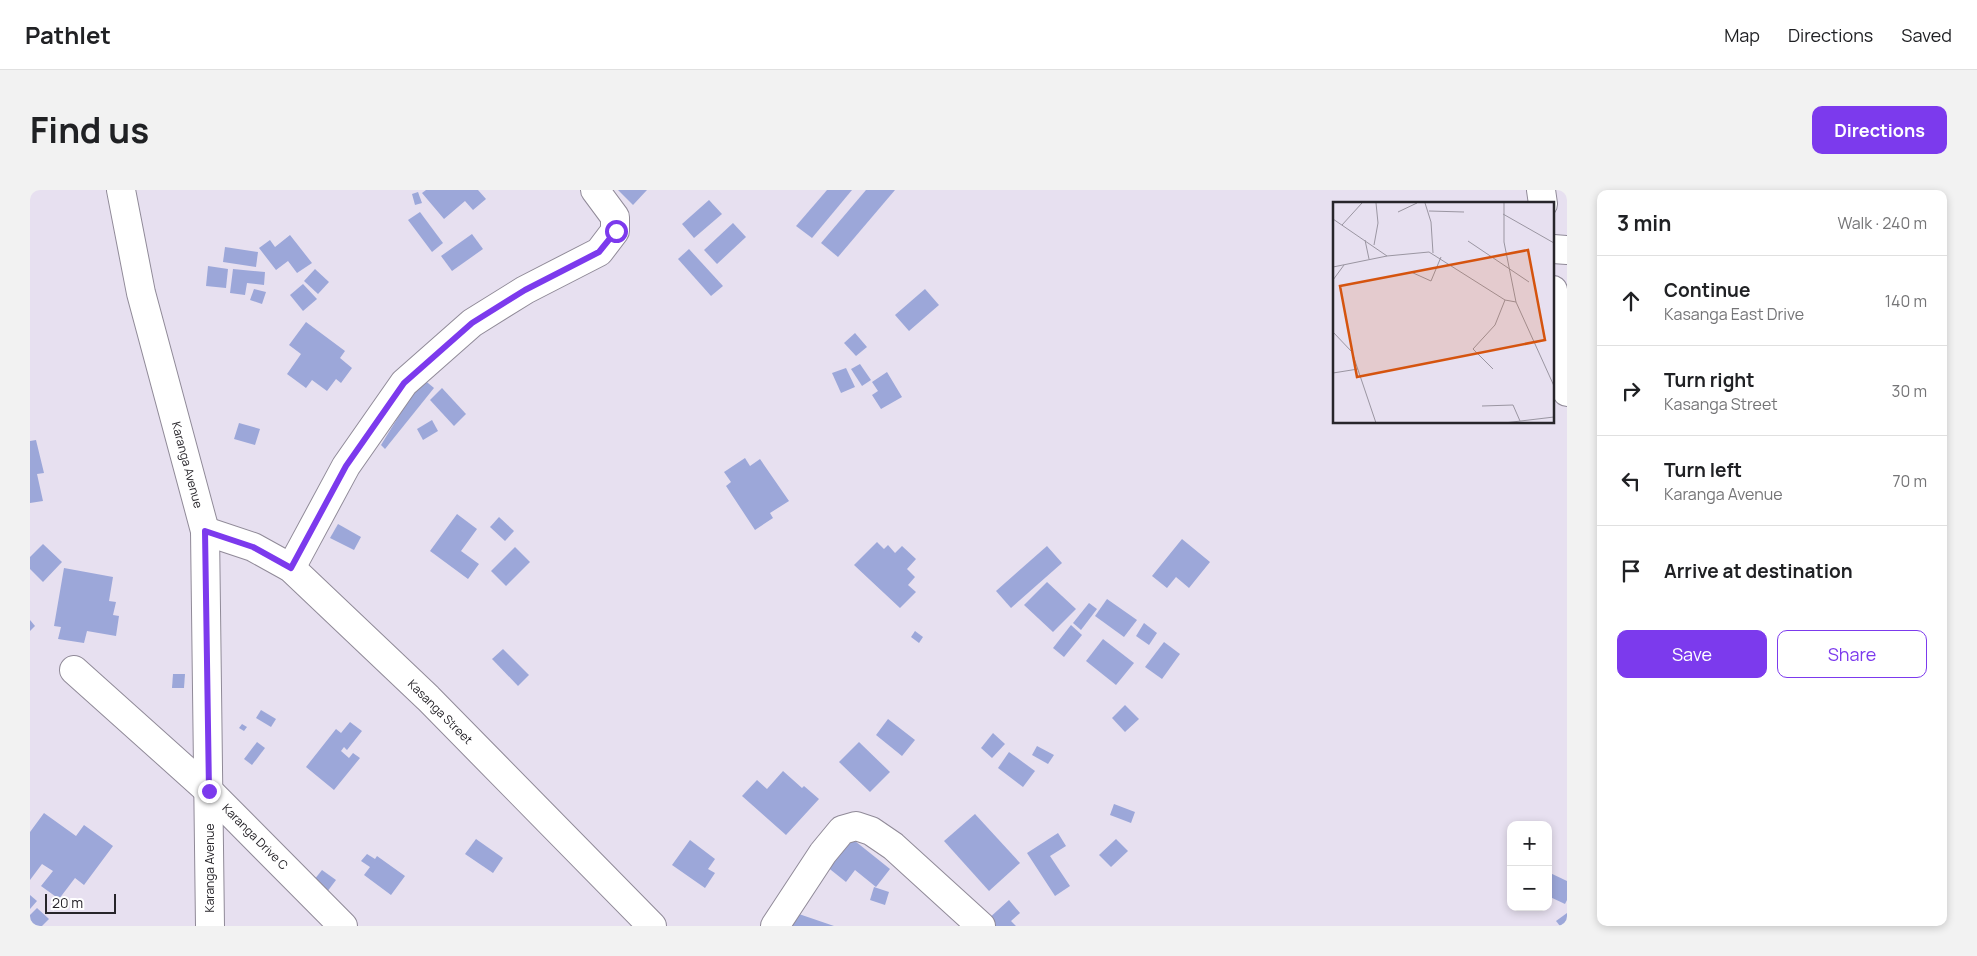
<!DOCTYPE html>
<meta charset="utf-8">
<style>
body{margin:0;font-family:Manrope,sans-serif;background:#f2f2f2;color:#202124}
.controls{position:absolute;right:15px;bottom:15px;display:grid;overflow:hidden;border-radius:10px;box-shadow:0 2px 8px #0003}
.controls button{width:45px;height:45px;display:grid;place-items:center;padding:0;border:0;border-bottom:1px solid #e0e0e0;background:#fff;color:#202124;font:25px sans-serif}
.scale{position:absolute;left:15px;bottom:12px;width:71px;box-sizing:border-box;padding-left:5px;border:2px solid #27252a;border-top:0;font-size:14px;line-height:18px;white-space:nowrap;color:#27252a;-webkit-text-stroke:4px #fff;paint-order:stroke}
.stop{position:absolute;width:15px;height:15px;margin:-11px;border:4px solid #7c3aed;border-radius:50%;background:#fff}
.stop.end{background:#7c3aed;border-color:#fff;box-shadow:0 1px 5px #0008}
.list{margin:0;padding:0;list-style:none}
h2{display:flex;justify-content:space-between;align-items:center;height:65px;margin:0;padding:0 20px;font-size:21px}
h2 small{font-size:16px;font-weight:400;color:#757577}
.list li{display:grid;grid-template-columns:32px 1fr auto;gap:15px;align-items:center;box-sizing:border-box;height:90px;padding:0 20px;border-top:1px solid #e0e0e0}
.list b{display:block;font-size:19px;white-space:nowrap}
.list p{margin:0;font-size:16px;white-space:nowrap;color:#757577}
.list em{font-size:16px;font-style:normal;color:#757577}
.actions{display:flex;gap:10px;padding:15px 20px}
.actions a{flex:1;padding:11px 0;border:1px solid #7c3aed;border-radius:10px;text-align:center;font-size:18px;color:#7c3aed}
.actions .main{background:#7c3aed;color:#fff}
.icon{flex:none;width:28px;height:28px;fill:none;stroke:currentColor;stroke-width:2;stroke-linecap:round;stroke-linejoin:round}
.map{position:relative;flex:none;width:1537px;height:736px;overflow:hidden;border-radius:10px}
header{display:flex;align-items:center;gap:30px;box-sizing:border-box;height:70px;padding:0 25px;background:#fff;border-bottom:1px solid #e0e0e0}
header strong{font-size:24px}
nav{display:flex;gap:28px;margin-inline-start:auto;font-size:18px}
.intro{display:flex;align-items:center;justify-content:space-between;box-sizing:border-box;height:120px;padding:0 30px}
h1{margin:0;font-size:35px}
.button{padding:12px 22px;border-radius:10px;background:#7c3aed;color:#fff;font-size:18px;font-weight:700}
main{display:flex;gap:30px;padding:0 30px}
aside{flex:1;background:#fff;border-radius:10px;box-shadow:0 2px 8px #0003}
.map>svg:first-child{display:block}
.building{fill:#9ca7d9}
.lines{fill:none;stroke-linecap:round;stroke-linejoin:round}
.minor-casing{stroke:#908a98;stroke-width:30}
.minor{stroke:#fff;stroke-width:28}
.route{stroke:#7c3aed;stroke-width:6}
.labels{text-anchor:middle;stroke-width:4;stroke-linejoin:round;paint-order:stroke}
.street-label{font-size:12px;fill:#27252a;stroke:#fff}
.inset-road{fill:none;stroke:#9a95a1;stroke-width:1}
.view{fill:#d5540f;fill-opacity:0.15;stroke:#d5540f;stroke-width:2.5}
.inset-edge{fill:none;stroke:#27252a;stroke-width:2.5}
</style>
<header>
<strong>Pathlet</strong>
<nav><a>Map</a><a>Directions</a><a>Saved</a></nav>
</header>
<div class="intro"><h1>Find us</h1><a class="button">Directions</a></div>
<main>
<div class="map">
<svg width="1537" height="736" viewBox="0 0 1537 736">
<rect width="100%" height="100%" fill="#e7e0f0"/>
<g class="building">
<polygon points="396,0 448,0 456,9 443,20 435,11 414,29 392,3"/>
<polygon points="588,0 617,0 603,15"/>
<polygon points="797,0 822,0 782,48 766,36"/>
<polygon points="836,0 865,0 808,67 791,53"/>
<polygon points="388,2 392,13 385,15 382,4"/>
<polygon points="679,10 692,24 664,48 652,34"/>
<polygon points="390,22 413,53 402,62 378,30"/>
<polygon points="703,33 716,47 687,74 674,60"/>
<polygon points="442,44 453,59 422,81 411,66"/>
<polygon points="260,45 282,73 267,83 258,71 246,80 229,58 240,50 245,57"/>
<polygon points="195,57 228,62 226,77 193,72"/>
<polygon points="659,59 693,96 681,106 648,69"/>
<polygon points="178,76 198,79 196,98 176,96"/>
<polygon points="203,79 235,82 234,95 217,93 215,105 200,103"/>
<polygon points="285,79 299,92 288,104 274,91"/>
<polygon points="273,94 287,109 273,121 260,105"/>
<polygon points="224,99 236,102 232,114 220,110"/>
<polygon points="895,99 909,115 879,141 865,125"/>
<polygon points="276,132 315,161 310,168 322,178 311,193 306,189 297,201 282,190 276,198 257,184 271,164 259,155"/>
<polygon points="825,143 837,157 826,166 814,153"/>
<polygon points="830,174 841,190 832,196 821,179"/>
<polygon points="816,178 825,197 811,203 802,183"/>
<polygon points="857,182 872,207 851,219 842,205 848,201 842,192"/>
<polygon points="392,188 404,198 355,259 351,255"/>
<polygon points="412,198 436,224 424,236 400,210"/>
<polygon points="402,230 408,241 393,250 387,239"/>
<polygon points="209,233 230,239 225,255 204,249"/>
<polygon points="6,250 14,283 7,284 13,311 0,313 0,251"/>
<polygon points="715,268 720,276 730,269 759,311 740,323 743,328 725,340 696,296 701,292 694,282"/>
<polygon points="427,324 447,339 431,361 449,374 438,389 400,361"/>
<polygon points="469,327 484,341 475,351 460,337"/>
<polygon points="308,334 331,347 324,360 300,348"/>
<polygon points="1152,349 1180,372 1159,398 1146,387 1137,398 1122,386"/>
<polygon points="847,352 854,359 858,355 865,363 872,356 886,369 877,379 885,387 878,395 886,402 870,418 824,375"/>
<polygon points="13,354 32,372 13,392 0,379 0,367"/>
<polygon points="1017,356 1032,373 981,418 966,401"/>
<polygon points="485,357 500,372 476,396 461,381"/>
<polygon points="34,378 83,387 79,411 86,412 83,425 89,426 86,446 57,441 54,453 28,449 31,437 24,436"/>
<polygon points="1017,392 1046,419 1023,442 994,415"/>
<polygon points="1077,409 1107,430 1094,447 1065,426"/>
<polygon points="1059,413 1067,419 1051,440 1043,433"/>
<polygon points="0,430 5,436 0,441"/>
<polygon points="1114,433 1127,443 1119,455 1106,446"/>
<polygon points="1041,435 1052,445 1034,467 1023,458"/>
<polygon points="885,441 893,447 889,453 881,447"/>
<polygon points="1073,449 1104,473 1086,495 1056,471"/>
<polygon points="1134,452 1150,464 1132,489 1115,477"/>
<polygon points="473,459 499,485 488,496 462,469"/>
<polygon points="143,484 155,484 154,498 142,498"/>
<polygon points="1095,515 1109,529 1095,542 1082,528"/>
<polygon points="231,520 246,529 241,537 226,528"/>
<polygon points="858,529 885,550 872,566 846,545"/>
<polygon points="320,532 332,541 317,560 314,557 311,561 319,568 323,563 330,568 304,600 276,577 306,539 311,543"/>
<polygon points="212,534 217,537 214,541 209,538"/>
<polygon points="963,543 975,554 962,568 951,558"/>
<polygon points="227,552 235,558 222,575 214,569"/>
<polygon points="829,552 860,582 840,602 809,572"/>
<polygon points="1007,556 1024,565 1018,574 1002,565"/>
<polygon points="979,562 1005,581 993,597 968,578"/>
<polygon points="753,581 772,598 774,596 789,609 756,645 712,606 727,590 737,599"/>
<polygon points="1084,614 1105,622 1101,633 1080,625"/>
<polygon points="14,623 46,646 54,635 83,656 54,695 45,688 29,709 11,696 23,681 12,674 0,690 0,642"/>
<polygon points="945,624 990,673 959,701 914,651"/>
<polygon points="1028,643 1036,656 1020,666 1040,696 1025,706 997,663"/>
<polygon points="820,647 860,679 846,697 825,680 816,692 796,676"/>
<polygon points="446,649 473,668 463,683 435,664"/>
<polygon points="1086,649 1098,661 1081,677 1069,665"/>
<polygon points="660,650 685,669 678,679 685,683 675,698 642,675"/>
<polygon points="337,664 345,669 347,666 375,686 361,705 334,685 340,677 331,671"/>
<polygon points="292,680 306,690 294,706 280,695"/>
<polygon points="1518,682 1537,691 1537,710 1535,714 1518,706"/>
<polygon points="844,697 859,702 855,715 840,710"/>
<polygon points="0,705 7,711 0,719"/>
<polygon points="979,710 990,723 981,731 986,736 962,736 957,730"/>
<polygon points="7,718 19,729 12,736 0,736 0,725"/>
<polygon points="766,723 804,736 762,736"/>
<polygon points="1537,723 1537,736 1530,736 1526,731"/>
</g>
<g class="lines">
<g class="minor-casing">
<g id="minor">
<polyline points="91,0 111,103 175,341 180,736"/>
<polyline points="1511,0 1513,14"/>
<polyline points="1523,59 1537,60"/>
<polyline points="1523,100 1527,139 1537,202"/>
<polyline points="175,341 223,357 261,378 398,508 622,736"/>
<polyline points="261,378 316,276 374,193 442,133 495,100 569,62 585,41 585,27 565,0"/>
<polyline points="44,480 179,601 313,736"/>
<polyline points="745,736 793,663 812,640 826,636 841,641 863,656 951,736"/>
</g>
</g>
<use href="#minor" class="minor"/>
</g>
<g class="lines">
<polyline class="route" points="179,601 175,341 223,357 261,378 316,276 374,193 442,133 495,100 569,62 586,41"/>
</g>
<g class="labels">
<g class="street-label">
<text transform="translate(157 275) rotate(75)" y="4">Karanga Avenue</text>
<text transform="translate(410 522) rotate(45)" y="4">Kasanga Street</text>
<text transform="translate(225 647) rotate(45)" y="4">Karanga Drive C</text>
<text transform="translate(180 678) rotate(-90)" y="4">Karanga Avenue</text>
</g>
</g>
<g transform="translate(1303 12)">
<rect width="221" height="221" fill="#e7e0f0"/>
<path class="inset-road" d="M92,1L98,20L100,51M171,1V40L183,100L221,184M96,9L131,10M65,10L84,1M170,12L221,41M0,17L54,54M9,23L29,1M32,38L36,57M135,39L196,80M41,43L45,21L43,1M0,65L54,54L96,50L172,98L183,100M78,70L98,79L108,55M0,78L11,63M0,130L19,150L43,221M160,167L140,147L162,123L172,98M0,171L25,167M149,204L180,203L187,219M171,221L221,215"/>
<path class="view" d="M195,48L212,138L24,175L7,84Z"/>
<rect width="221" height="221" class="inset-edge"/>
</g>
</svg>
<div class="controls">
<button>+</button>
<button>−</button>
</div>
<div class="scale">20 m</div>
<div class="stop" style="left:586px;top:41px"></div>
<div class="stop end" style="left:179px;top:601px"></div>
</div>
<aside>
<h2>3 min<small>Walk · 240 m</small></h2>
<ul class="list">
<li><svg class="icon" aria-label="ahead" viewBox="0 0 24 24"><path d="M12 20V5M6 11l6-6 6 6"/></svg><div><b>Continue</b><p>Kasanga East Drive</p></div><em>140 m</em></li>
<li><svg class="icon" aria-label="right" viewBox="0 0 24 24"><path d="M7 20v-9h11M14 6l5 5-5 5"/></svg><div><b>Turn right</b><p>Kasanga Street</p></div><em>30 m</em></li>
<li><svg class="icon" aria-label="left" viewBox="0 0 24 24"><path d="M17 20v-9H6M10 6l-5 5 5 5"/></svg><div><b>Turn left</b><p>Karanga Avenue</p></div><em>70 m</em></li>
<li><svg class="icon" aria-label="arrive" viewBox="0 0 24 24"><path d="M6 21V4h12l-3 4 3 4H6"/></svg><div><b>Arrive at destination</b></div></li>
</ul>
<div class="actions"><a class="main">Save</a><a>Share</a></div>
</aside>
</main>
